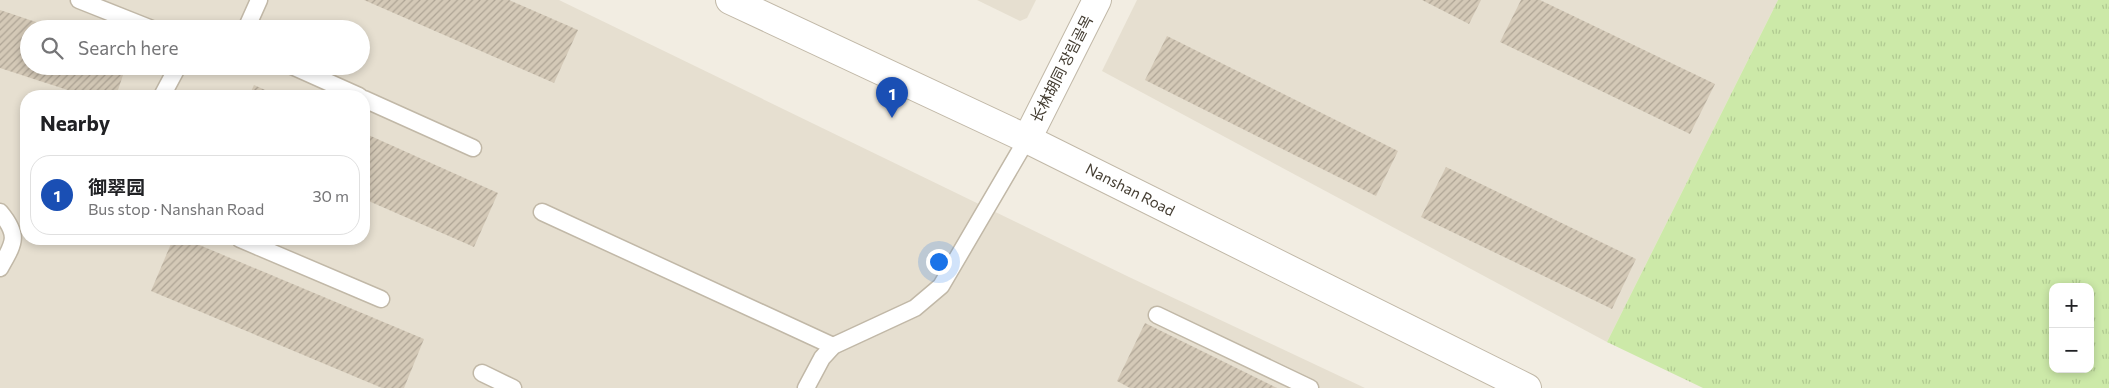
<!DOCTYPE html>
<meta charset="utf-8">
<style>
body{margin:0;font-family:Commissioner,"Noto Sans SC","Noto Sans KR",sans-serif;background:#f6f6f6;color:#202124}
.controls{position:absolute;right:15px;bottom:15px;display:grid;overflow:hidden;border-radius:10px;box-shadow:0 2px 8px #0003}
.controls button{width:45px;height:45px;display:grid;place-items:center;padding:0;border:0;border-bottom:1px solid #e0e0e0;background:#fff;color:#202124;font:25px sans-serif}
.you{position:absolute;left:938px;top:261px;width:18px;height:18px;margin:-12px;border:4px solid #fff;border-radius:50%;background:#1a73e8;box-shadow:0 0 0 8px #1a73e833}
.badge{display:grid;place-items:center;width:32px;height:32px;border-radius:50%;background:#0b8043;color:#fff;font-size:16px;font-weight:700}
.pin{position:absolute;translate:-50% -41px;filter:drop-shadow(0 1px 2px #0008)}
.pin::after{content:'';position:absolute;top:26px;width:18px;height:15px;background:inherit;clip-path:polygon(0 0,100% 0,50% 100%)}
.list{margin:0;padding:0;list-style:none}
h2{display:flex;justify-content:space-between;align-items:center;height:65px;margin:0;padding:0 20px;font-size:21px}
h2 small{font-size:16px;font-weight:400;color:#757577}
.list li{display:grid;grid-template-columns:32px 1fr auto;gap:15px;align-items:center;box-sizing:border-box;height:80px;margin:0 10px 10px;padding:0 10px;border:1px solid #e0e0e0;border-radius:20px}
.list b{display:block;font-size:19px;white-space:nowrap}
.list p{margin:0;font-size:16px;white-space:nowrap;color:#757577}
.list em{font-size:16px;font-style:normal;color:#757577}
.icon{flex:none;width:28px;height:28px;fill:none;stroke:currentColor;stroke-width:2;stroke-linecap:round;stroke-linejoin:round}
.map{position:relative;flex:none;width:2109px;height:388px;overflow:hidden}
.search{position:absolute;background:#fff;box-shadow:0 2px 8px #0003;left:20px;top:20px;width:350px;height:55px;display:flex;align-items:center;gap:12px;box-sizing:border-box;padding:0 18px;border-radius:28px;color:#757577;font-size:19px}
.panel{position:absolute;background:#fff;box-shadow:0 2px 8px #0003;left:20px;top:90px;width:350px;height:155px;border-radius:20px}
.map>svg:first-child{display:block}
.residential{fill:#e6dfd0;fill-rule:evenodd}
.grass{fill:url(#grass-tufts);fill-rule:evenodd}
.building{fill:url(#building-hatch)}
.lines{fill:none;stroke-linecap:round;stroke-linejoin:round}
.service-casing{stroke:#c1b8a7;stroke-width:19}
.minor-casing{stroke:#c1b8a7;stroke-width:30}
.tertiary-casing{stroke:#c1b8a7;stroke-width:30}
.service{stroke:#fff;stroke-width:16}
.minor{stroke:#fff;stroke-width:28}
.tertiary{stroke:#fff;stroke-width:28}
.labels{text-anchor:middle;stroke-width:4.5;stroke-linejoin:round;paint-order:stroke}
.street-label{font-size:15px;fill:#443d32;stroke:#fff}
</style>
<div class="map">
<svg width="2109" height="388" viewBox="0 0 2109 388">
<defs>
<pattern id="grass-tufts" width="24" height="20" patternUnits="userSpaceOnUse" patternTransform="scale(1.25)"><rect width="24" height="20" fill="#cce9a8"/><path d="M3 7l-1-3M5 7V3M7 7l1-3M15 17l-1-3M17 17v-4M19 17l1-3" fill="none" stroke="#b0c991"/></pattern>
<pattern id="building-hatch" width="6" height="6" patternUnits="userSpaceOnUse" patternTransform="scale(1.25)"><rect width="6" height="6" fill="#d4c9b7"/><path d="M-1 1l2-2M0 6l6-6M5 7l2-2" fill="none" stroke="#aea495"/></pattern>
</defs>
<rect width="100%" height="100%" fill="#f2ede2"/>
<g class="residential">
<path d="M0,0H559L1129,277L1365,388H0ZM29,29H361V66H29ZM26,96H364V239H26Z"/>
<polygon points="977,0 1036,0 1027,18 1020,21"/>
<polygon points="1137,0 1778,0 1607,342 1102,71"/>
</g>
<path class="grass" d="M1778,0H2109V388H1703L1607,342ZM2053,287H2090V369H2053Z"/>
<g class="building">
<polygon points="364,0 509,0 578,30 554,83"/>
<polygon points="1422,0 1481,0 1469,24"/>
<polygon points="1521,0 1540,0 1715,84 1690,134 1500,42"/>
<polygon points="0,10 54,28 29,29 29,66 126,66 116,96 86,96 0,68"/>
<polygon points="1167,36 1398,151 1376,196 1145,80"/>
<polygon points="254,85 279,96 249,96"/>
<polygon points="364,133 498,193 474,247 364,199"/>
<polygon points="1446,167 1636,259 1612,309 1421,217"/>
<polygon points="173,239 185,239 424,339 404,388 382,388 151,291"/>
<polygon points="1145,323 1277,388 1130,388 1117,381"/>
</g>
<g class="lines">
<g class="service-casing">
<g id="service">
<polyline points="79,0 152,29"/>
<polyline points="246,29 259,0"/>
<polyline points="292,66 359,96"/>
<polyline points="162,96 178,66"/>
<polyline points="364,99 473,148"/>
<path d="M0,212C20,236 14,243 0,268"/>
<polyline points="542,212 833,346"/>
<polyline points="240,239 381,299"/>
<polyline points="1157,315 1310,388"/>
<polyline points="482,373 513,388"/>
<polyline points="806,388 822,358 833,346 915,308 941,286 1027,139"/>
</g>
</g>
<g class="minor-casing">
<polyline id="minor" points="1027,139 1097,0"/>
</g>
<g class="tertiary-casing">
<polyline id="tertiary" points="730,0 1027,139 1527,388"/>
</g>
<use href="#service" class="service"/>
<use href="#minor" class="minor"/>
<use href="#tertiary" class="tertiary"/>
</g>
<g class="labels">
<g class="street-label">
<text transform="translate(1062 69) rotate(-63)" y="5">长林胡同 장림골목</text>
<text transform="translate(1130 190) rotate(27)" y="5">Nanshan Road</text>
</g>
</g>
</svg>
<div class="controls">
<button>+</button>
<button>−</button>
</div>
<div class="you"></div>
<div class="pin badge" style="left:892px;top:118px;background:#1a4fb4">1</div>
<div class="search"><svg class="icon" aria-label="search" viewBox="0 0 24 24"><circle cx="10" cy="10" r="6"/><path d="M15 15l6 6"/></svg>Search here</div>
<section class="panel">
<h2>Nearby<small></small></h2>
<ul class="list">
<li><span class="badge" style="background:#1a4fb4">1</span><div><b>御翠园</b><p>Bus stop · Nanshan Road</p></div><em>30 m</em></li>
</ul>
</section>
</div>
